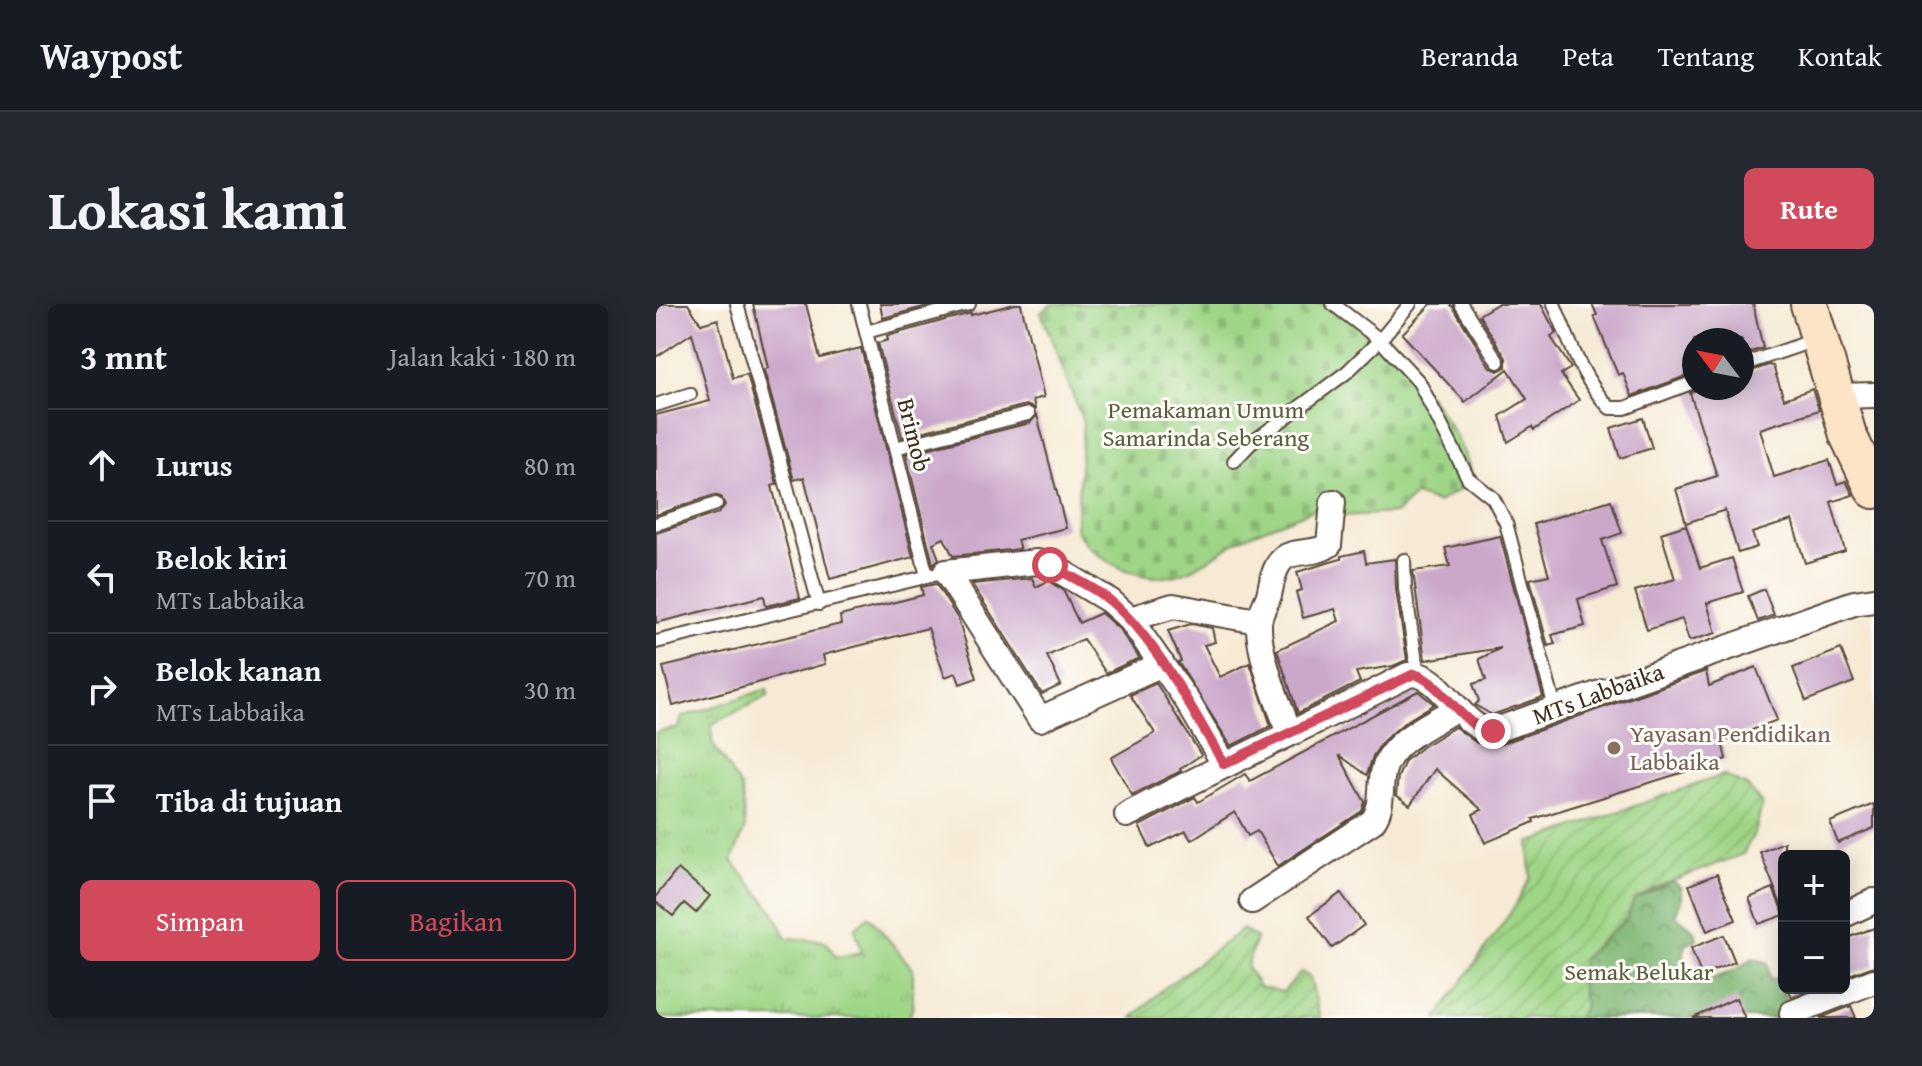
<!DOCTYPE html>
<html lang="id">
<meta charset="utf-8">
<style>
body{margin:0;font-family:"Gentium Book Plus",serif;background:#242831;color:#f1f3f6}
.controls{position:absolute;right:24px;bottom:24px;display:grid;overflow:hidden;border-radius:12px;box-shadow:0 4px 20px #0003}
.controls button{width:72px;height:72px;display:grid;place-items:center;padding:0;border:0;border-bottom:2px solid #363941;background:#171b24;color:#f1f3f6;font:40px sans-serif}
.compass{position:absolute;left:1026px;top:24px;width:72px;height:72px;border-radius:50%;background:#171b24;box-shadow:0 4px 20px #0003;rotate:302deg}
.stop{position:absolute;width:24px;height:24px;margin:-18px;border:6px solid #d1495b;border-radius:50%;background:#fff}
.stop.end{background:#d1495b;border-color:#fff;box-shadow:0 2px 8px #0008}
.list{margin:0;padding:0;list-style:none}
h2{display:flex;justify-content:space-between;align-items:center;height:104px;margin:0;padding:0 32px;font-size:34px}
h2 small{font-size:26px;font-weight:400;color:#9ea1a6}
.list li{display:grid;grid-template-columns:52px 1fr auto;gap:24px;align-items:center;box-sizing:border-box;height:112px;padding:0 32px;border-top:2px solid #363941}
.list b{display:block;font-size:30px;white-space:nowrap}
.list p{margin:0;font-size:26px;white-space:nowrap;color:#9ea1a6}
.list em{font-size:26px;font-style:normal;color:#9ea1a6}
.actions{display:flex;gap:16px;padding:24px 32px}
.actions a{flex:1;padding:18px 0;border:2px solid #d1495b;border-radius:12px;text-align:center;font-size:28px;color:#d1495b}
.actions .main{background:#d1495b;color:#fff}
.icon{flex:none;width:44px;height:44px;fill:none;stroke:currentColor;stroke-width:2;stroke-linecap:round;stroke-linejoin:round}
.map{position:relative;flex:none;width:1218px;height:714px;overflow:hidden;border-radius:12px}
header{display:flex;align-items:center;gap:48px;box-sizing:border-box;height:112px;padding:0 40px;background:#171b24;border-bottom:2px solid #363941}
header strong{font-size:38px}
nav{display:flex;gap:44px;margin-inline-start:auto;font-size:28px}
.intro{display:flex;align-items:center;justify-content:space-between;box-sizing:border-box;height:192px;padding:0 48px}
h1{margin:0;font-size:56px}
.button{padding:20px 36px;border-radius:12px;background:#d1495b;color:#fff;font-size:28px;font-weight:700}
main{display:flex;gap:48px;padding:0 48px}
aside{flex:1;background:#171b24;border-radius:12px;box-shadow:0 4px 20px #0003}
.map>svg:first-child{display:block}
.grass{fill:url(#grass-tufts);stroke:#6c8052;stroke-width:2}
.forest{fill:url(#forest-crowns);stroke:#5c7048;stroke-width:2}
.cemetery{fill:url(#cemetery-stones);stroke:#6c8052;stroke-width:2}
.garden{fill:url(#garden-furrows);stroke:#6c8052;stroke-width:2}
.building{fill:#cba8ca}
.lines{fill:none;stroke-linecap:round;stroke-linejoin:round}
.service-casing{stroke:#574739;stroke-width:16}
.minor-casing{stroke:#574739;stroke-width:28}
.secondary-casing{stroke:#574739;stroke-width:40}
.service{stroke:#fff;stroke-width:12}
.minor{stroke:#fff;stroke-width:24}
.secondary{stroke:#fee4c6;stroke-width:36}
.route{stroke:#d1495b;stroke-width:10}
.education-dot{fill:#8d6e63;stroke:#fdfcf7;stroke-width:3}
.labels{text-anchor:middle;stroke-width:6;stroke-linejoin:round;paint-order:stroke}
.park-label{font-size:24px;fill:#595d3d;stroke:#fdfcf7}
.street-label{font-size:24px;fill:#3b2a1e;stroke:#fdfcf7}
.education-label{font-size:24px;fill:#785e54;stroke:#fdfcf7;text-anchor:start}
</style>
<header>
<strong>Waypost</strong>
<nav><a>Beranda</a><a>Peta</a><a>Tentang</a><a>Kontak</a></nav>
</header>
<div class="intro"><h1>Lokasi kami</h1><a class="button">Rute</a></div>
<main>
<aside>
<h2>3 mnt<small>Jalan kaki · 180 m</small></h2>
<ul class="list">
<li><svg class="icon" aria-label="ahead" viewBox="0 0 24 24"><path d="M12 20V5M6 11l6-6 6 6"/></svg><div><b>Lurus</b></div><em>80 m</em></li>
<li><svg class="icon" aria-label="left" viewBox="0 0 24 24"><path d="M17 20v-9H6M10 6l-5 5 5 5"/></svg><div><b>Belok kiri</b><p>MTs Labbaika</p></div><em>70 m</em></li>
<li><svg class="icon" aria-label="right" viewBox="0 0 24 24"><path d="M7 20v-9h11M14 6l5 5-5 5"/></svg><div><b>Belok kanan</b><p>MTs Labbaika</p></div><em>30 m</em></li>
<li><svg class="icon" aria-label="arrive" viewBox="0 0 24 24"><path d="M6 21V4h12l-3 4 3 4H6"/></svg><div><b>Tiba di tujuan</b></div></li>
</ul>
<div class="actions"><a class="main">Simpan</a><a>Bagikan</a></div>
</aside>
<div class="map">
<svg width="1218" height="714" viewBox="0 0 1218 714">
<defs>
<pattern id="grass-tufts" width="24" height="20" patternUnits="userSpaceOnUse" patternTransform="scale(2)"><rect width="24" height="20" fill="#9ed586"/><path d="M3 7l-1-3M5 7V3M7 7l1-3M15 17l-1-3M17 17v-4M19 17l1-3" fill="none" stroke="#89b773"/></pattern>
<pattern id="forest-crowns" width="20" height="18" patternUnits="userSpaceOnUse" patternTransform="scale(2)"><rect width="20" height="18" fill="#7eb673"/><path d="M2 6a3 3 0 1 1 6 0M12 15a3 3 0 1 1 6 0" fill="none" stroke="#68945e"/></pattern>
<pattern id="cemetery-stones" width="16" height="16" patternUnits="userSpaceOnUse" patternTransform="scale(2)"><rect width="16" height="16" fill="#9ed586"/><path d="M2 7V4a2 2 0 0 1 4 0v3zM10 15v-3a2 2 0 0 1 4 0v3z" fill="#89b773"/></pattern>
<pattern id="garden-furrows" width="10" height="10" patternUnits="userSpaceOnUse" patternTransform="scale(2)"><rect width="10" height="10" fill="#9ed586"/><path d="M-1 1l2-2M0 10L10 0M9 11l2-2" fill="none" stroke="#89b773"/></pattern>
</defs>
<rect width="100%" height="100%" fill="#fdfcf7"/>
<filter id="ink" filterUnits="userSpaceOnUse"><feTurbulence type="fractalNoise" baseFrequency=".0125" numOctaves="2"/><feDisplacementMap in="SourceGraphic" scale="16" xChannelSelector="R" yChannelSelector="G"/><feConvolveMatrix kernelMatrix="1 2 1 2 8 2 1 2 1" color-interpolation-filters="sRGB"/></filter>
<filter id="wash" filterUnits="userSpaceOnUse"><feTurbulence type="fractalNoise" baseFrequency=".006" numOctaves="4" result="noise"/><feDisplacementMap in="SourceGraphic" scale="32" xChannelSelector="R" yChannelSelector="G"/><feGaussianBlur stdDeviation="1.8" result="paint"/><feColorMatrix in="noise" values="0 0 0 0 0 0 0 0 0 0 0 0 0 0 0 0 0 1.4 0 .05"/><feComposite in="paint" operator="in"/></filter>
<g filter="url(#wash)">
<rect width="100%" height="100%" fill="#f6ead5"/>
<polygon class="grass" points="111,385 112,392 56,420 56,439 86,485 89,524 76,557 116,605 131,634 169,637 180,653 206,648 199,624 213,612 257,665 257,702 253,714 0,714 0,428 23,424 26,413"/>
<polygon class="forest" points="1017,577 1025,584 1025,597 1019,611 1039,627 1041,635 1030,641 1027,652 1034,666 1037,682 1079,666 1097,654 1112,659 1114,676 1121,674 1132,699 1133,714 921,714 929,702 924,679 926,655 970,615 978,596"/>
<path class="cemetery" d="M396,0H691C732,32 803,121 816,171L806,184L781,199L759,191L740,209L685,212L665,202C639,214 611,223 585,235C565,245 548,262 527,269C489,282 440,259 420,226L427,118L385,8Z"/>
<g class="garden">
<polygon points="1067,471 1091,482 1106,500 1100,526 1087,550 1001,583 978,596 970,615 926,655 924,679 929,702 921,714 781,714 859,602 875,573 873,539"/>
<polygon points="587,625 600,634 591,663 603,683 627,688 645,668 654,673 664,714 476,714 506,686"/>
</g>
<g id="blocks">
<g class="building">
<polygon points="0,0 32,0 45,20 62,15 77,74 91,70 121,180 116,182 144,294 110,302 108,292 0,319 0,229 63,209 69,201 65,193 58,191 0,211 0,111 54,97 36,29 0,53"/>
<polygon points="97,0 150,0 164,54 205,44 257,253 174,275 148,173 138,176 108,66 112,64"/>
<polygon points="224,0 279,0 227,14"/>
<polygon points="359,0 365,0 388,93 377,96 379,105 370,101 246,133 222,39 232,36 231,32 315,9 315,11"/>
<polygon points="775,0 794,0 797,3 834,63 842,67 850,63 850,54 823,11 841,0 885,0 900,29 895,33 915,64 905,70 923,96 878,126 876,123 852,138 844,112 871,95 852,65 809,98 746,30"/>
<polygon points="936,0 1097,0 1107,44 1086,51 1086,36 1038,36 1038,69 976,92 967,69 962,71 938,12 941,11"/>
<polygon points="1113,61 1117,62 1128,95 1156,85 1163,106 1104,125 1118,173 1173,156 1181,180 1190,177 1197,191 1175,198 1189,247 1149,259 1136,216 1096,229 1101,243 1082,249 1069,206 1030,219 1020,185 1061,172 1034,89 1045,84 1086,84 1086,70"/>
<polygon points="381,111 410,224 361,236 364,245 297,252 288,234 277,239 283,255 277,260 250,150 374,119"/>
<polygon points="987,114 996,144 964,154 955,124"/>
<polygon points="955,196 966,229 946,236 961,283 922,295 929,322 896,331 899,340 892,342 874,275 893,271 878,220"/>
<polygon points="1030,221 1044,264 1076,254 1087,288 1051,299 1060,329 1033,337 1026,315 991,326 979,287 1019,275 1005,229"/>
<polygon points="844,232 887,393 836,411 819,401 823,397 817,380 830,376 823,355 845,344 769,356 757,267 794,262 789,244"/>
<polygon points="708,247 710,259 739,255 740,286 751,356 737,362 700,368 704,378 642,409 621,346 683,317 679,305 647,314 640,288 646,286 641,268 685,255 685,252"/>
<polygon points="376,274 380,283 392,277 407,286 423,319 445,309 463,325 483,354 450,369 427,335 391,352 405,381 386,390 316,280"/>
<polygon points="280,280 302,315 321,374 304,380 300,369 289,373 272,324 167,351 169,360 17,402 7,363 185,320 184,312 267,291 265,283"/>
<polygon points="1108,285 1118,311 1102,317 1092,292"/>
<polygon points="535,320 556,324 559,338 548,341 564,373 594,359 615,422 575,442 522,358 525,357 512,327"/>
<polygon points="1185,345 1198,378 1150,397 1137,364"/>
<polygon points="1100,363 1121,416 1066,438 1070,455 877,515 878,518 829,539 817,510 826,506 779,465 754,501 740,491 742,473 749,457 766,443 799,423 821,439 842,441 1050,367 1053,382"/>
<polygon points="500,379 545,451 524,465 525,467 476,491 455,454 499,429 474,391"/>
<polygon points="762,387 778,400 749,418 727,437 717,452 711,471 683,451 709,498 706,507 622,562 601,527 592,532 579,508 535,536 530,527 494,544 483,522 539,493 542,498 589,470 594,477"/>
<polygon points="1218,500 1218,524 1182,539 1174,518"/>
<polygon points="1128,538 1128,605 1127,605 1104,548"/>
<polygon points="22,565 54,592 40,609 28,599 17,612 0,598 0,592"/>
<polygon points="1061,570 1080,616 1051,627 1033,581"/>
<polygon points="1117,584 1128,611 1103,620 1093,594"/>
<polygon points="685,589 708,621 676,644 653,612"/>
<polygon points="1218,624 1218,662 1188,673 1188,635"/>
<polygon points="1068,631 1079,658 1045,671 1035,644"/>
<polygon points="1132,684 1159,684 1136,693"/>
<polygon points="1080,694 1089,714 1037,714"/>
<polygon points="1195,702 1200,714 1164,714"/>
</g>
</g>
</g>
<g filter="url(#ink)">
<use href="#blocks" fill-opacity="0" stroke="#574739" stroke-width="2"/>
<g class="lines">
<g class="service-casing">
<g id="service">
<polyline points="81,0 163,300"/>
<polyline points="203,0 271,272"/>
<polyline points="677,0 724,36 754,0"/>
<polyline points="805,0 842,58"/>
<path d="M898,0C913,36 926,76 954,104H969L1038,78"/>
<polyline points="210,28 313,0"/>
<polyline points="1086,61 1159,36"/>
<polyline points="0,101 34,90"/>
<polyline points="239,144 372,110"/>
<polyline points="578,157 594,140 691,68 724,36 763,78 812,174 837,194 850,219 899,404"/>
<polyline points="0,220 60,200"/>
<polyline points="748,256 749,285 762,371"/>
<polyline points="0,338 290,268"/>
</g>
</g>
<g class="minor-casing">
<g id="minor">
<polyline points="1182,92 1218,91"/>
<polyline points="474,315 517,302 602,317"/>
<polyline points="506,360 384,415 290,268 381,258 394,261 454,297 474,315 532,398 568,460"/>
<path d="M634,428C622,401 602,349 603,320C603,310 610,300 613,291C616,278 618,259 631,252C645,246 660,250 673,241L677,198"/>
<path d="M471,511C564,462 659,419 752,371C785,364 804,427 837,427L1198,299L1218,296"/>
<path d="M596,597L717,517C728,500 723,487 727,469C733,437 776,420 801,404"/>
<polyline points="1188,611 1218,597"/>
<polyline points="1136,709 1218,677"/>
</g>
</g>
<g class="secondary-casing">
<polyline id="secondary" points="1153,0 1192,131 1218,186"/>
</g>
<use href="#service" class="service"/>
<use href="#minor" class="minor"/>
<use href="#secondary" class="secondary"/>
</g>
</g>
<g class="lines" filter="url(#ink)">
<path class="route" d="M394,261C415,273 440,284 458,300C502,339 538,409 568,460L758,370C788,378 807,427 837,427"/>
</g>
<circle class="education-dot" cx="958" cy="444" r="8"/>
<g class="labels">
<g class="park-label">
<text x="550" y="114">Pemakaman Umum<tspan x="550" dy="28">Samarinda Seberang</tspan></text>
<text x="983" y="676">Semak Belukar</text>
</g>
<g class="street-label">
<text transform="translate(258 131) rotate(76)" y="8">Brimob</text>
<text transform="translate(942 390) rotate(-20)" y="8">MTs Labbaika</text>
</g>
<g class="education-label">
<text x="974" y="438">Yayasan Pendidikan<tspan x="974" dy="28">Labbaika</tspan></text>
</g>
</g>
</svg>
<div class="controls">
<button>+</button>
<button>−</button>
</div>
<svg class="compass" viewBox="-18 -18 36 36"><path d="M0-13l5 13h-10z" fill="#e53935"/><path d="M0 13l5-13h-10z" fill="#9ea1a6"/></svg>
<div class="stop" style="left:394px;top:261px"></div>
<div class="stop end" style="left:837px;top:427px"></div>
</div>
</main>
